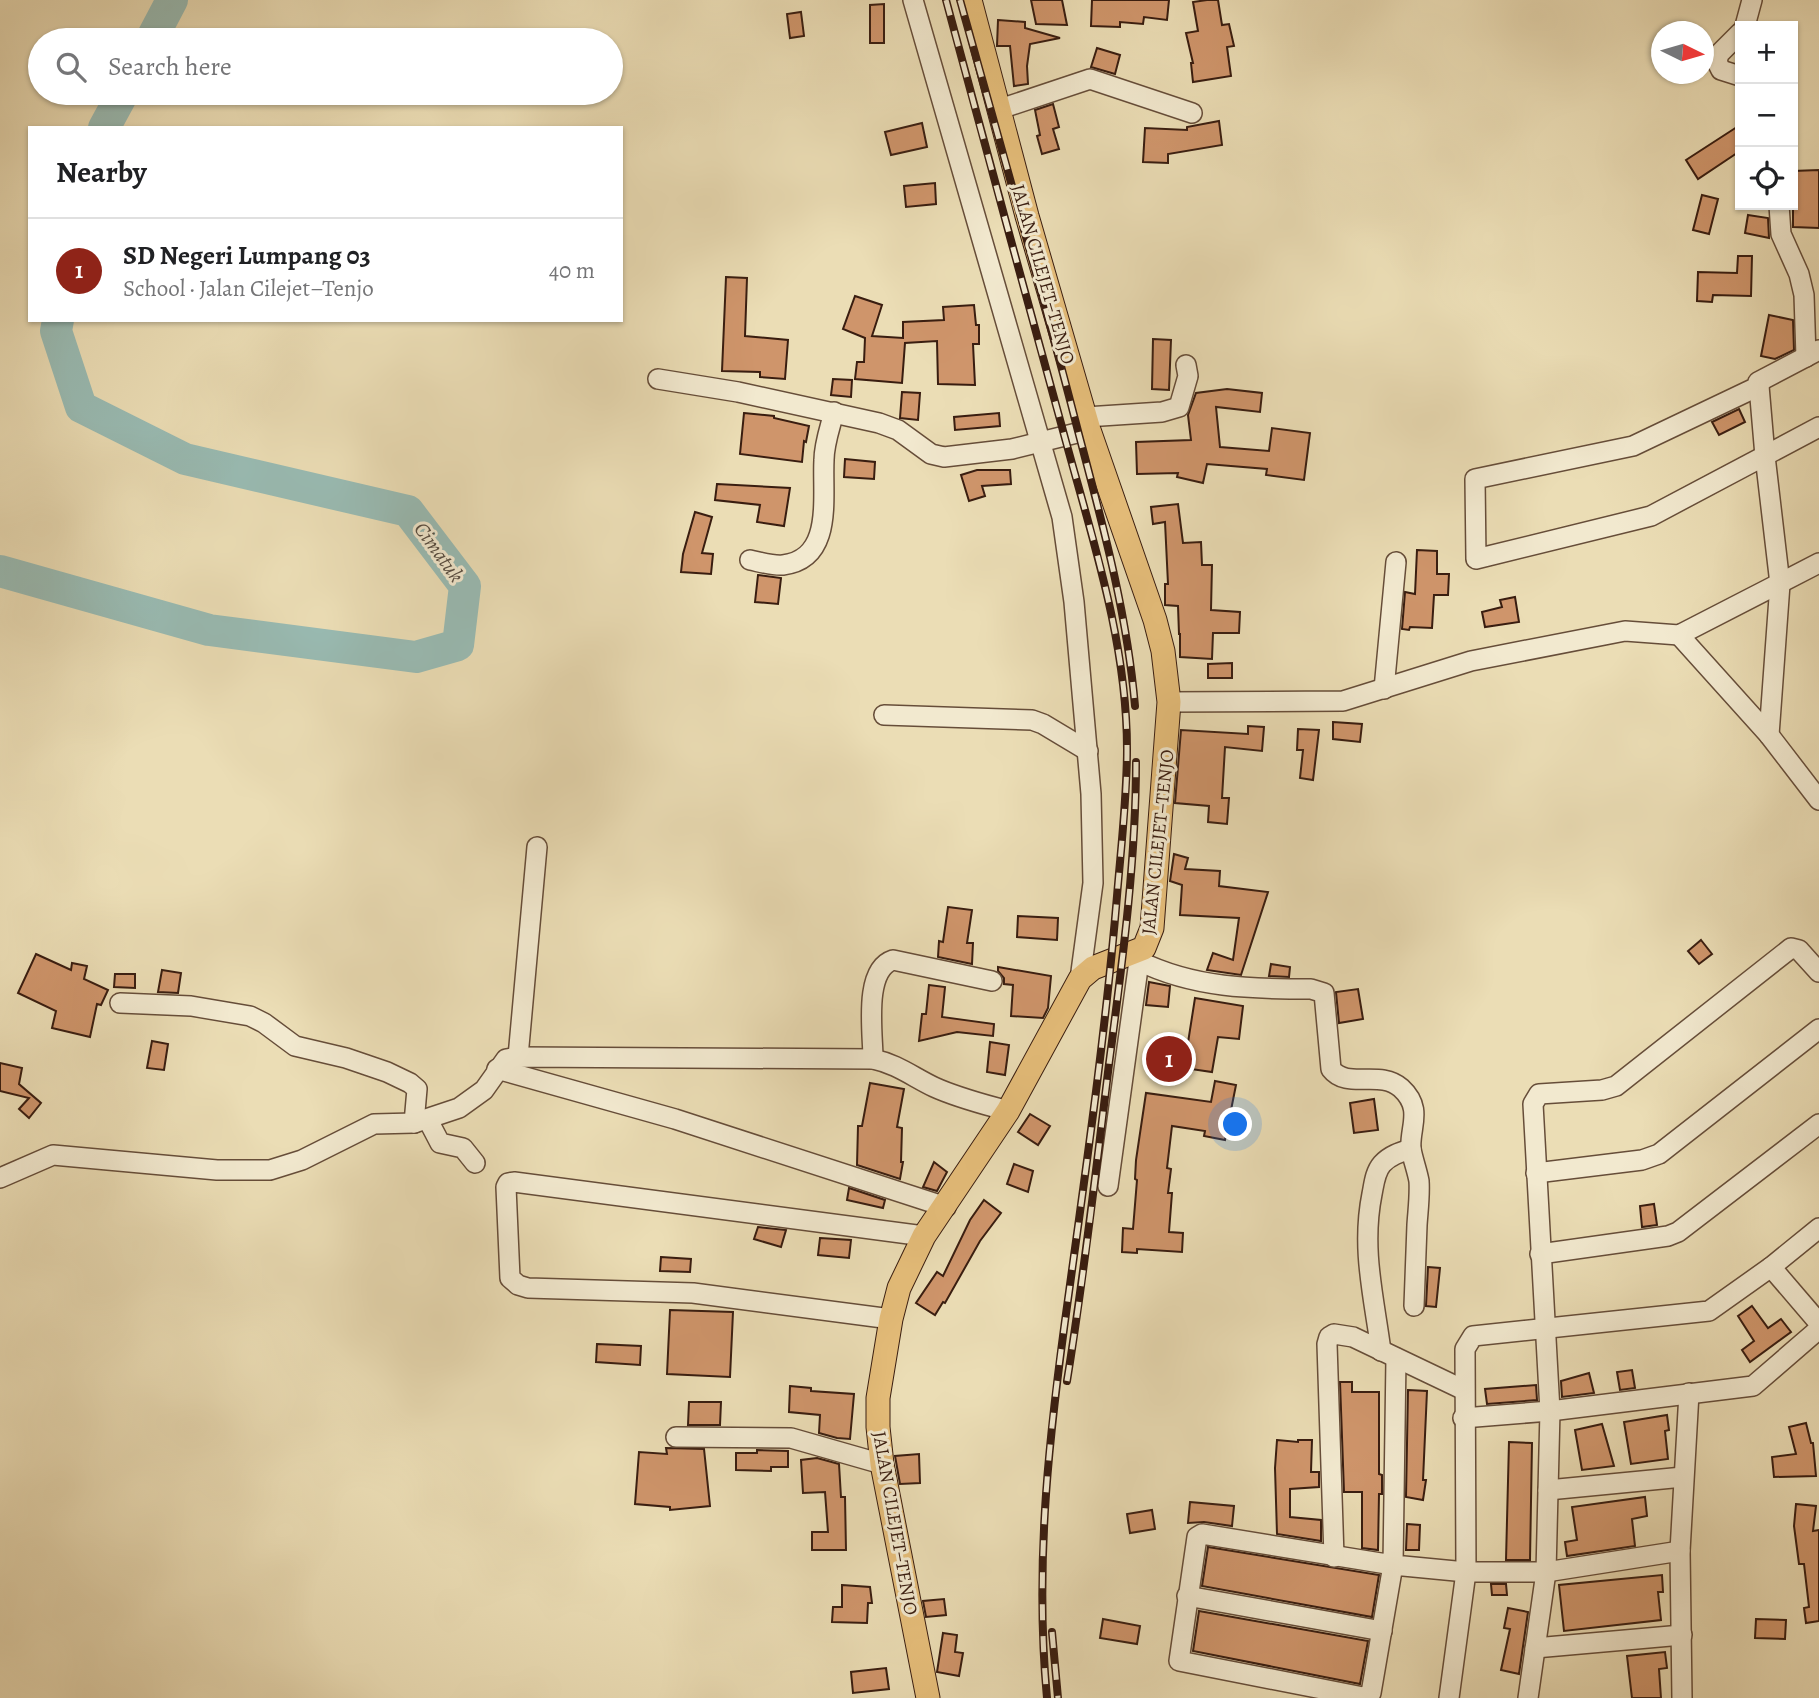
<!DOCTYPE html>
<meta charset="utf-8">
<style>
body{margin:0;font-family:Alegreya,serif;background:#f6f6f6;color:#202124}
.controls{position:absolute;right:21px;top:21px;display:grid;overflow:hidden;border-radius:0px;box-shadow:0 2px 5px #0004}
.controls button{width:63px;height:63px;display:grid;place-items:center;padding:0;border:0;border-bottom:2px solid #e0e0e0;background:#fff;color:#202124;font:35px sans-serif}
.compass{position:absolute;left:1651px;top:21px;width:63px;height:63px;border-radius:50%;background:#fff;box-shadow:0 2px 5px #0004;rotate:95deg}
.you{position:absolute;left:1236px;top:1125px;width:24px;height:24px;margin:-18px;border:5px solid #fff;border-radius:50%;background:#1a73e8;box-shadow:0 0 0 10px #1a73e833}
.badge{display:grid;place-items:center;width:46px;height:46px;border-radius:50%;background:#8f2418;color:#fff;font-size:23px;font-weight:700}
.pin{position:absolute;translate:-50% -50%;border:4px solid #fff;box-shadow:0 2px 7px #0006}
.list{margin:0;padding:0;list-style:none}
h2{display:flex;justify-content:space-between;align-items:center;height:91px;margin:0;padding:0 28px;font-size:30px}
h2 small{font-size:23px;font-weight:400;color:#757577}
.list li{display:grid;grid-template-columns:46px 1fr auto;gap:21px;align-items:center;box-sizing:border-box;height:105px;padding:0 28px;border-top:2px solid #e0e0e0}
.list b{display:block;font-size:26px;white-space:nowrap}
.list p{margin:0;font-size:23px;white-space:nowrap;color:#757577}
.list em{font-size:23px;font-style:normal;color:#757577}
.icon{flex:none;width:38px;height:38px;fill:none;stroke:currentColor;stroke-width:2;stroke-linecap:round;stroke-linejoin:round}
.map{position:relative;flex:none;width:1819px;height:1698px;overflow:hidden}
.search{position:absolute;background:#fff;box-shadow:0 2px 5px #0004;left:28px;top:28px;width:595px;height:77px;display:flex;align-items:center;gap:18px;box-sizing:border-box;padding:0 24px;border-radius:38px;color:#757577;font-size:26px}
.panel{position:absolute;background:#fff;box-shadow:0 2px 5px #0004;left:28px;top:126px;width:595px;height:196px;border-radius:0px}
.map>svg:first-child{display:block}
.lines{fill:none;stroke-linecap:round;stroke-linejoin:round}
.river{stroke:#99bbb3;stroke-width:32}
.building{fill:#cf956b;stroke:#391d10;stroke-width:2}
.minor-casing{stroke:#664d39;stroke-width:22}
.major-casing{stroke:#391d10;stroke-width:25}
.minor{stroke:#f2e9cf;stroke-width:19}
.major{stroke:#e6be7a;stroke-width:23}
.rail-casing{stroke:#391d10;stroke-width:8}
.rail{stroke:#f2e9cf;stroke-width:5;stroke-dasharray:16;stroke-linecap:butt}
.labels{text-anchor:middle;stroke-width:6;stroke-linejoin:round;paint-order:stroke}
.street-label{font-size:19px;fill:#391d10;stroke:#f2e9cf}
.water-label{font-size:21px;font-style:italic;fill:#564c41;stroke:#f2e9cf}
</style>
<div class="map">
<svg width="1819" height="1698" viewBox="0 0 1819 1698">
<rect width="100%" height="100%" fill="#ebddb5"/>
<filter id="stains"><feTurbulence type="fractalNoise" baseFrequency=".00286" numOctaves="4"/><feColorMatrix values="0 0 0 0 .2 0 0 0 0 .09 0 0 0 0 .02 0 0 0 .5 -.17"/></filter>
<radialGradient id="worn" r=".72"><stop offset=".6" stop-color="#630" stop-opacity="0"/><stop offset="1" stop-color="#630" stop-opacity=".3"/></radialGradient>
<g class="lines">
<g class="river">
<polyline points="151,40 172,0"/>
<polyline points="104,128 123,93"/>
<polyline points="0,571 209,630 416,657 458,645 465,586 408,511 185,459 81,407 56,331 58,320"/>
</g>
</g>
<g class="building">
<polygon points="1031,0 1062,0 1067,25 1036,24"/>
<polygon points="1092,0 1169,0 1167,20 1144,17 1143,24 1120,22 1120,27 1091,26"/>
<polygon points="1207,0 1218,0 1222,25 1229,24 1234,46 1227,47 1231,76 1193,82 1191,63 1193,63 1186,33 1198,31 1193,2"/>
<polygon points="884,4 884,43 870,43 870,5"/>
<polygon points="801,12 804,36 790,38 787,14"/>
<polygon points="998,20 1025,22 1025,28 1060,38 1030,44 1027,66 1028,84 1014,86 1010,46 997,46"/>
<polygon points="1097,48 1120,55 1115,74 1091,67"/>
<polygon points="1053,104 1059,127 1053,129 1059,149 1042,154 1037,136 1040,135 1035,110"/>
<polygon points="1219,121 1222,145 1168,154 1168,163 1143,162 1145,128 1187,130 1187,127"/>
<polygon points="922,123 927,147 891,155 885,132"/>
<polygon points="1740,125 1740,151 1698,179 1686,160"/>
<polygon points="1819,170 1819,228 1793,227 1793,171"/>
<polygon points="935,183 936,204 906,207 904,186"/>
<polygon points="1702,195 1718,199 1709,234 1693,230"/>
<polygon points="1748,215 1768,218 1769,238 1745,233"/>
<polygon points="1738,256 1752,256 1751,296 1713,295 1712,302 1697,301 1698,272 1737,273"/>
<polygon points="726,277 747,278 745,336 788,340 785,379 760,377 760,372 722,371"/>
<polygon points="855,296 882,305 872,336 903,338 903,322 944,320 943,307 974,305 976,325 979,325 979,344 973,344 975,385 938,384 937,341 905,343 902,383 855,379 857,362 864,362 865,338 843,329"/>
<polygon points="1769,315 1793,320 1794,350 1775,359 1761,356"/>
<polygon points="1153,339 1171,340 1169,390 1152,389"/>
<polygon points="833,379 852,380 851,397 831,395"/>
<polygon points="1227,389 1262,393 1260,412 1216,407 1220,447 1269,451 1272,428 1310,433 1304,480 1266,475 1267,469 1207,464 1203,483 1177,477 1178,473 1137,474 1136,442 1191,440 1188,415 1196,393"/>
<polygon points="902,392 920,393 918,420 900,418"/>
<polygon points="1739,409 1745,422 1719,435 1712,422"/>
<polygon points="744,413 774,416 774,418 809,426 806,442 804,441 802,462 740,454"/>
<polygon points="999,413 1000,426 955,430 954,417"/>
<polygon points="845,459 875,462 874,479 844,477"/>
<polygon points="977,470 1010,470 1011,484 982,486 985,496 969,501 961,475"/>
<polygon points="717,484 790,488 784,526 757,522 760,505 715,500"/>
<polygon points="1178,504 1183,543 1201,542 1202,565 1212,565 1211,610 1240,612 1239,633 1213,633 1212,659 1180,657 1180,634 1179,634 1178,606 1165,605 1165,584 1168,584 1165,522 1153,524 1151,507"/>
<polygon points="695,512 712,517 702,553 713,554 711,574 681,572 683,554"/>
<polygon points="1417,550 1437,551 1437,574 1449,574 1448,595 1434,595 1432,628 1410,627 1409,630 1402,629 1405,592 1415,594"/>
<polygon points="758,575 781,578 778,604 755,602"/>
<polygon points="1515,597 1519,622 1485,627 1482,612 1502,607 1500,600"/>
<polygon points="1232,663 1232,678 1208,678 1208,664"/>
<polygon points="1333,722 1362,724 1360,742 1333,739"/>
<polygon points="1248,726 1264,727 1262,751 1225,747 1222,798 1229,798 1227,824 1208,822 1209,806 1175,803 1181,730 1248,734"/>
<polygon points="1298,729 1319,730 1313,780 1300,778 1303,750 1297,750"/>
<polygon points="1174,854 1188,858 1185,869 1220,871 1219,886 1268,892 1241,975 1207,970 1213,953 1233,960 1239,918 1180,915 1182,885 1170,881"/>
<polygon points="948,907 972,910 967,943 973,943 972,964 938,957 939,941 943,942"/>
<polygon points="1018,916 1058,918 1057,940 1017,937"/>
<polygon points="1701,940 1712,954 1699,964 1688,951"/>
<polygon points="36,954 71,970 72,963 87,966 84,979 108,990 101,1005 97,1004 90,1037 52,1028 56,1011 18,993"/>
<polygon points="1271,964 1290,967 1289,977 1269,976"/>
<polygon points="998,967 1051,976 1048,1008 1043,1018 1011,1016 1013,985 1004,984 1004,978 998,971"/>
<polygon points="162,970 181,973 178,993 158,992"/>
<polygon points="115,974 135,974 135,988 114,987"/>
<polygon points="1149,982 1170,986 1168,1007 1146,1005"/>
<polygon points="929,985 945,987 942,1017 994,1024 993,1036 957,1032 919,1041 922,1014 926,1014"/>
<polygon points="1358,989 1363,1019 1339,1023 1336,992"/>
<polygon points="1195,998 1243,1006 1239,1039 1218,1037 1212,1072 1184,1068"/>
<polygon points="152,1041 168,1044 164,1070 147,1068"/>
<polygon points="990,1042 1009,1045 1005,1075 987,1072"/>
<polygon points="0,1063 22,1068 19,1084 41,1103 29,1118 19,1109 29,1098 0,1091"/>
<polygon points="1215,1081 1236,1085 1225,1140 1204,1136 1205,1131 1172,1126 1167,1168 1171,1169 1168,1193 1172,1193 1169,1232 1183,1233 1182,1252 1137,1249 1137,1253 1122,1252 1123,1228 1133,1229 1137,1180 1135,1179 1136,1160 1146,1093 1211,1102"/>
<polygon points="870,1083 904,1089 897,1127 902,1128 901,1162 903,1162 900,1179 857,1165 858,1126 862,1126"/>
<polygon points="1374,1099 1378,1130 1354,1133 1350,1103"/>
<polygon points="1030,1114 1050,1126 1038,1145 1018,1132"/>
<polygon points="934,1162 947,1172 937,1191 923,1187"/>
<polygon points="1014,1164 1033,1171 1028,1192 1007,1184"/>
<polygon points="849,1188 885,1200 883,1208 847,1200"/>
<polygon points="984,1200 1001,1213 980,1241 945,1303 943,1302 935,1315 916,1303 937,1272 943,1276 970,1220"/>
<polygon points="1654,1204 1657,1225 1642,1227 1640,1206"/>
<polygon points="758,1227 786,1230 781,1247 754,1239"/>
<polygon points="820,1238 851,1240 849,1258 818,1255"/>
<polygon points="661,1257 691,1259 690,1272 660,1271"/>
<polygon points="1428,1267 1440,1268 1436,1307 1426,1306"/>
<polygon points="1752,1306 1768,1328 1781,1319 1791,1332 1750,1362 1742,1350 1754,1341 1738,1316"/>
<polygon points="670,1310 733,1312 730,1377 667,1374"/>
<polygon points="597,1344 641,1346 640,1365 596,1362"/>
<polygon points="1632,1370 1635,1388 1620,1390 1617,1372"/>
<polygon points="1589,1373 1594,1393 1562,1397 1561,1381"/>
<polygon points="1340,1382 1352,1382 1352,1392 1379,1392 1379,1474 1382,1475 1382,1494 1379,1494 1378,1550 1362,1548 1362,1492 1344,1492"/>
<polygon points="1536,1385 1537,1400 1487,1404 1485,1389"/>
<polygon points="790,1386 811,1388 811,1391 854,1394 850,1439 837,1438 819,1433 820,1415 789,1412"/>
<polygon points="1408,1390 1427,1391 1423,1480 1426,1480 1423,1500 1406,1497"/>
<polygon points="689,1402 721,1402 720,1425 688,1425"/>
<polygon points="1667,1415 1669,1430 1665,1431 1668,1459 1631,1464 1624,1422"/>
<polygon points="1806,1423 1811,1443 1813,1443 1816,1476 1774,1477 1772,1457 1796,1454 1789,1427"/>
<polygon points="1602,1424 1614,1466 1582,1470 1575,1430"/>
<polygon points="1277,1440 1298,1442 1298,1440 1312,1440 1311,1472 1319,1472 1319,1487 1290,1489 1290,1517 1321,1520 1321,1541 1277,1534 1275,1468"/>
<polygon points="1509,1442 1532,1443 1530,1560 1506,1560"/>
<polygon points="666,1448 704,1449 710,1506 670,1510 670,1507 635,1504 639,1452 667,1454"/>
<polygon points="757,1450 788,1451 788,1467 771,1467 771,1471 736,1470 736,1453 757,1453"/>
<polygon points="919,1454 920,1483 900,1484 895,1456"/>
<polygon points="817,1458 839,1464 841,1497 845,1497 846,1550 812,1550 812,1532 828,1532 825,1492 803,1493 801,1460"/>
<polygon points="1645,1497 1647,1516 1632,1519 1635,1546 1567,1556 1565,1542 1577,1540 1572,1507"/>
<polygon points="1190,1502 1234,1506 1232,1526 1204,1522 1188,1523"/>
<polygon points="1796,1504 1816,1506 1813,1531 1819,1530 1819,1621 1806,1623 1804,1608 1809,1607 1804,1564 1799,1564 1794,1526"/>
<polygon points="1152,1510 1155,1529 1130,1533 1127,1514"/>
<polygon points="1407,1524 1420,1525 1419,1550 1406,1550"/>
<polygon points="1208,1547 1379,1575 1372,1617 1202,1586"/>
<polygon points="1662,1575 1663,1592 1658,1592 1661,1620 1564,1631 1559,1585"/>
<polygon points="1491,1584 1506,1584 1507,1595 1492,1595"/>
<polygon points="842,1585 870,1587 872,1603 868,1603 867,1623 832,1622 833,1607 842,1607"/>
<polygon points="944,1599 946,1615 926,1617 923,1601"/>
<polygon points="1508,1608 1528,1612 1519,1674 1501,1670 1510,1629 1504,1628"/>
<polygon points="1199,1611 1368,1641 1360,1684 1193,1651"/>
<polygon points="1103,1619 1140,1626 1137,1644 1100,1638"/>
<polygon points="1756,1619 1786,1620 1785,1639 1755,1638"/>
<polygon points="943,1633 957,1635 955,1652 963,1653 959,1676 937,1672"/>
<polygon points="1665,1652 1667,1668 1659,1669 1661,1698 1632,1698 1627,1656"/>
<polygon points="886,1668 889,1689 853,1693 851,1672"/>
</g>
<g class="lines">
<g class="minor-casing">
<g id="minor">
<polyline points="913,0 1062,517 1074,602 1091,794 1093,883 1080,979"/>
<polyline points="1745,26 1752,0"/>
<polyline points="1740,33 1719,54 1717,62 1721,70 1740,76"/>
<polyline points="1000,109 1090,79 1192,113"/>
<polyline points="1779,205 1781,234 1799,274 1804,295 1806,357"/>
<polyline points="1819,350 1758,382 1759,386 1633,446 1475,479 1476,559 1651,516 1819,427"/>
<polyline points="658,379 738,392 879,423 898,430 931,454 944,457 1012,449 1089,430"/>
<polyline points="1759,386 1765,456 1780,584 1769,735"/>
<polyline points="1086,417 1162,412 1179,407 1188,376 1186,365"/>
<path d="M750,560C760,562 773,566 783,565C834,559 822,497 824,460C824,444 830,428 834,412"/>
<polyline points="1679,635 1769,735 1819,800"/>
<polyline points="1384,689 1396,562"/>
<polyline points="1169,702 1343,701 1471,661 1625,631 1679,635 1819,563"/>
<polyline points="884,715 1032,720 1043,724 1088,751"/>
<path d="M1139,961C1194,988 1251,989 1311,989L1324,993L1331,1069C1347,1090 1380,1069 1401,1088C1424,1109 1409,1128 1411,1149C1413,1160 1417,1170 1419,1181C1420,1195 1418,1210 1417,1225C1416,1252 1415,1279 1414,1306"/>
<polyline points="120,1003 191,1006 250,1016 264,1023 295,1046 346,1058 387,1072 410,1083 417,1089 414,1123"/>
<polyline points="518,1057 537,847"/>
<path d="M873,1059C873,1033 863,970 893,960L992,981"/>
<polyline points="497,1069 675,1119 946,1207"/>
<polyline points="428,1120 440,1143 463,1148 475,1163"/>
<polyline points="1536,1173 1642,1160 1659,1154 1819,1029"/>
<path d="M0,1178L53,1155L217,1170H270L302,1160L374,1124L414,1123L459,1108L484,1090L506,1059L518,1057L873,1059C897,1064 913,1077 934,1087C958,1098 983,1104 1008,1111"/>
<polyline points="1108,1186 1139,961 1142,952"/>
<polyline points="1540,1254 1668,1236 1678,1232 1819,1124"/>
<polyline points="1771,1267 1819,1323"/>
<polyline points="891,1319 693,1293 528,1288 518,1285 510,1278 506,1187 508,1183 514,1182 924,1236"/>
<path d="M1381,1351C1374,1297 1361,1249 1372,1194C1374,1184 1375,1172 1382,1164C1390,1155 1401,1152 1411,1149"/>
<polyline points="1396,1358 1393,1565 1371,1693 1368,1697 1363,1697 1179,1661 1197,1537 1202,1534 1393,1565 1466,1572 1546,1572 1680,1551"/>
<polyline points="1463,1418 1550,1411 1753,1386 1819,1329"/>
<polyline points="676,1437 791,1438 882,1464"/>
<polyline points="1548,1490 1683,1477"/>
<polyline points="1334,1557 1327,1344 1329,1337 1334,1334 1353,1337 1464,1390"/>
<polyline points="1187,1596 1382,1631"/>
<polyline points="1535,1648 1682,1635"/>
<polyline points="1449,1698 1466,1572 1465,1349 1473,1336 1709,1311 1771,1267 1819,1228"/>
<polyline points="1528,1698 1546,1572 1550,1411 1533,1104 1539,1094 1602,1090 1616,1086 1791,948 1799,950 1819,972"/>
<polyline points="1682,1698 1680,1551 1689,1393"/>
</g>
</g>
<g class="major-casing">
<polyline id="major" points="928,1698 882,1464 878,1427 878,1398 891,1319 899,1288 924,1236 1008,1111 1080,979 1093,968 1144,948 1152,928 1169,702 1163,651 1155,620 1089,430 1027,216 970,0"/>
</g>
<use href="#minor" class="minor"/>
<use href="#major" class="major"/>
<g class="rail-casing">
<g id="rail">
<path d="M946,0C984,142 1023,285 1062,427C1090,532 1127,639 1127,749C1127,798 1121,847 1117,896C1106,1028 1087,1161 1069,1292C1050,1427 1034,1561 1047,1698"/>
<path d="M960,0C1000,143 1041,287 1078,431C1102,522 1127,612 1135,706"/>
<path d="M1067,1381C1084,1276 1096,1170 1109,1064C1122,964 1136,863 1136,762"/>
<polyline points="1052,1632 1058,1698"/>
</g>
</g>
<use href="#rail" class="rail"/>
</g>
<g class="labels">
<g class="street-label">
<text transform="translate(1044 274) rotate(74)" y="7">JALAN CILEJET–TENJO</text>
<text transform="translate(1157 842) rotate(-84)" y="7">JALAN CILEJET–TENJO</text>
<text transform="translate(896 1523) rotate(80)" y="7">JALAN CILEJET–TENJO</text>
</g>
<g class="water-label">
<text transform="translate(439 552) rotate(54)" y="7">Cimatuk</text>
</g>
</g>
<rect width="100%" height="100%" filter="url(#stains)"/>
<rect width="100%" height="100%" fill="url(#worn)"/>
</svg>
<div class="controls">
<button>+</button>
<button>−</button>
<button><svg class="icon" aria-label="locate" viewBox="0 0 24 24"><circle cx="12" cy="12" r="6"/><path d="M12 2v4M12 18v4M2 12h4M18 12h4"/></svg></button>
</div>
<svg class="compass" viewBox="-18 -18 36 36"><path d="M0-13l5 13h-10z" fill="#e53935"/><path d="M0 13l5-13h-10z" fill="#757577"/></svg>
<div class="you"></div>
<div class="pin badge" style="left:1169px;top:1059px">1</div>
<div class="search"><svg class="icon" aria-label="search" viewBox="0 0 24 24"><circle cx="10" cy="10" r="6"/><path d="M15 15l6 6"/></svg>Search here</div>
<section class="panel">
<h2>Nearby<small></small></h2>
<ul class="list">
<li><span class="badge">1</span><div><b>SD Negeri Lumpang 03</b><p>School · Jalan Cilejet–Tenjo</p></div><em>40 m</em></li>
</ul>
</section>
</div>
